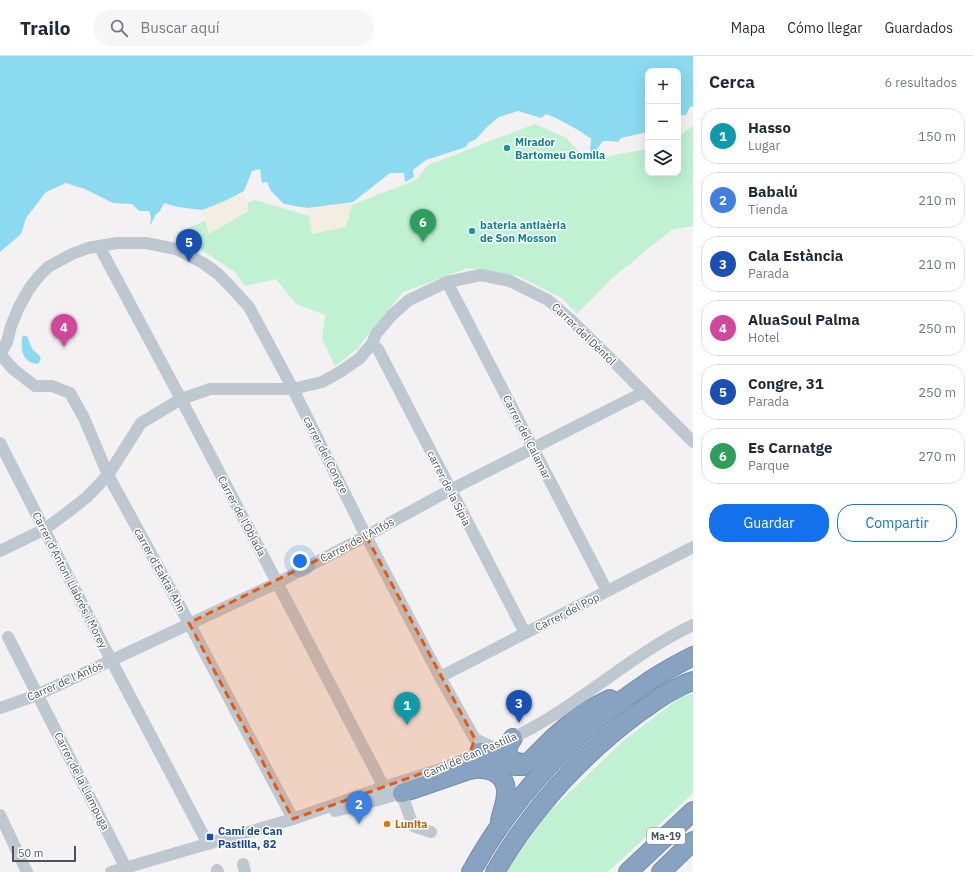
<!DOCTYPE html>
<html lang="es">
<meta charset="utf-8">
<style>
body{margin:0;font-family:"IBM Plex Sans",sans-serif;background:#f6f6f7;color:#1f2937}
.controls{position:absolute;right:12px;top:12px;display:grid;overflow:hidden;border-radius:8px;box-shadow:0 4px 16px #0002}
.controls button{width:36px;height:36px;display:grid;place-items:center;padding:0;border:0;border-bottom:1px solid #e0e1e3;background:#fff;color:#1f2937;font:20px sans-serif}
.scale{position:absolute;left:12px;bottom:10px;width:64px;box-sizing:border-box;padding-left:4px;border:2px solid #48545f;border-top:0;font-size:11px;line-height:14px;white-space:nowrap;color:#48545f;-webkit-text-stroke:3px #fff;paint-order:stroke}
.you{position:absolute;left:300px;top:505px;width:14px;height:14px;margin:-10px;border:3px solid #fff;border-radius:50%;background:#1a73e8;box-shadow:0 0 0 6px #1a73e833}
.badge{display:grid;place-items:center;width:26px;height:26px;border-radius:50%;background:#1371eb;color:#fff;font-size:13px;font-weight:700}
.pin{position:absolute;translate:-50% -33px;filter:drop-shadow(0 1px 2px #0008)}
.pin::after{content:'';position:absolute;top:21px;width:14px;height:12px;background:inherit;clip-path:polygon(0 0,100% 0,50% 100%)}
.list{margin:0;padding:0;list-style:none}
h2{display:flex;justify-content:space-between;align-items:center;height:52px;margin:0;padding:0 16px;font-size:17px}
h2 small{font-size:13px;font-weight:400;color:#747a83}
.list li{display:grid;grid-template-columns:26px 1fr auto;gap:12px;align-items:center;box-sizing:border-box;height:56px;margin:0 8px 8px;padding:0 8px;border:1px solid #e0e1e3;border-radius:16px}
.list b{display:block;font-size:15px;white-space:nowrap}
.list p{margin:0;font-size:13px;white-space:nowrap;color:#747a83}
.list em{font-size:13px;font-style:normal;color:#747a83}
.actions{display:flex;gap:8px;padding:12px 16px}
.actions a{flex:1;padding:9px 0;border:1px solid #1371eb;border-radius:16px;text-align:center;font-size:14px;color:#1371eb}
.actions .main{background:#1371eb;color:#fff}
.icon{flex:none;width:22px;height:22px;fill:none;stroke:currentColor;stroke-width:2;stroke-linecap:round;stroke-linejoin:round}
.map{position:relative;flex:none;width:693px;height:816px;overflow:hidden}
header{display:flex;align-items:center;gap:24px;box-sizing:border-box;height:56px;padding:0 20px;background:#fff;border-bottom:1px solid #e0e1e3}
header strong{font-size:19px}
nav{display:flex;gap:22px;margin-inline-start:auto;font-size:14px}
.search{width:280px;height:36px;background:#f6f6f7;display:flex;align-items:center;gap:10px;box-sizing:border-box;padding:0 14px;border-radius:16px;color:#747a83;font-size:15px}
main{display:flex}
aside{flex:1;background:#fff}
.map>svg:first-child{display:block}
.green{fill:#bff1d2}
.sand{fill:#f4eee2}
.water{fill:#8bdaef}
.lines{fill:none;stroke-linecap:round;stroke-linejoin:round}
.highway-casing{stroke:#728ead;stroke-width:20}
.minor{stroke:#bec8d0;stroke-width:12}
.highway{stroke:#87a3c1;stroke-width:18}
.marked{fill:#e8590c;fill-opacity:0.2;stroke:#e8590c;stroke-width:3;stroke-dasharray:8 5;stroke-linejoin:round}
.culture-dot{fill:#0f9aa8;stroke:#fff;stroke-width:1.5}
.food-dot{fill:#e8710a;stroke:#fff;stroke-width:1.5}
.transit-dot{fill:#1a4fb4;stroke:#fff;stroke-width:1.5}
.labels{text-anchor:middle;stroke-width:3;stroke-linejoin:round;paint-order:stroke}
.shield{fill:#fff;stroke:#7f878f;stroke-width:1}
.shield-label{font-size:10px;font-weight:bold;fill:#48545f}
.culture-label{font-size:11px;font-weight:bold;fill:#0d838f;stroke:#fff;text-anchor:start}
.street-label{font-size:11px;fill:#48545f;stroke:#fff}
.food-label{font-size:11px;font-weight:bold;fill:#c56008;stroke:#fff;text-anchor:start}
.transit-label{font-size:11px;font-weight:bold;fill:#164399;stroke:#fff;text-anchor:start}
</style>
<header>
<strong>Trailo</strong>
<div class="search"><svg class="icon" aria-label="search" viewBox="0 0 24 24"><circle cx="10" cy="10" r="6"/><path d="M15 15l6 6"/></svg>Buscar aquí</div>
<nav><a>Mapa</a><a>Cómo llegar</a><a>Guardados</a></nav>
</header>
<main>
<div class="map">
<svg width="693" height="816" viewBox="0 0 693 816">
<rect width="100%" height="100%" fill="#f3f1f1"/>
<g class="green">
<polygon points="535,68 566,82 587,104 648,93 648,117 678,117 678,81 693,70 693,170 673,173 646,194 630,208 613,221 577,258 562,242 518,220 467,212 403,236 362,286 357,295 356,294 335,310 322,283 325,259 296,248 276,223 245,230 235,216 176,177 255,144 309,160 351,149 416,124 428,109"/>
<polygon points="693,638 693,737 608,816 506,816 545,760 623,685 682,640"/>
</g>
<g class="sand">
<polygon points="244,135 249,155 209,178 202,154 227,144"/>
<polygon points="353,146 346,171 312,178 307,152"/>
</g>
<g class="water">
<path d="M0,0H693V50L690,51L686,59H681L679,62H678V15H648V76L621,82L618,86L612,85H603L593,98L590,99L591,82C586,81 583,76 578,74C567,68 557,62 546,58L541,62L518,55L499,61L487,71L475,84L469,86L466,91L426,104L413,114L414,121L405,126L404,117H390L353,146L307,152L284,148L271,135L267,126L262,127L260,113L252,115L244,135L227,144L202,154L178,151L164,147L160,155L156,158L150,170L151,161L149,155H139L132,148L113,147L85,133L66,127L46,136L26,162L21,178L0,196Z"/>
<path d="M23,280H26C30,283 29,288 32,292C34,296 39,298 41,302L39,307L37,308C22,306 21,294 22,282Z"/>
</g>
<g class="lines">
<g class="highway-casing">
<g id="highway">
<path d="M513,682C504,694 506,706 523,707"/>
<polyline points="480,696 489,697 515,710 523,710 530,705 554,681 581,658 610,643"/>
<path d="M402,737L469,714C485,710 504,715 506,734C507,744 502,755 500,765"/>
<path d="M471,816C513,740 575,674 648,626C662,616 678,608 693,600"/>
<path d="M495,816C532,753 581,699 641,655C657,644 674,631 693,625"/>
<polyline points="628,816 693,755"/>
<polyline points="661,816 693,785"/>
</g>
</g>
<g class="minor">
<polyline points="99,190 181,343 384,731"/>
<polyline points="447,226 607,535"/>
<polyline points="372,288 378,293 525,577"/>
<polyline points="0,299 7,286 11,270 19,251 29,233 39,220 48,211 72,198 88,192 117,187 146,187 176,193 203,207 217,217 229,229 249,251 293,333 366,480 440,621 475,683 492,691"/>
<polyline points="1,299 13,313 35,330 52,330 70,337 84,362 108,419 189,567 293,763"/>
<polyline points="0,387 111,604 208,788"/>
<polyline points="0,495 45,473 64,459 87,441 108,419 141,367 181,343 210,333 293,333 322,326 340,316 359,303 372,288 376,278 392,259 409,244 447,226 481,219 510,225 548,244 570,263 619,311 693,386"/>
<polyline points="8,581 126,812"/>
<polyline points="440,621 693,491"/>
<polyline points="0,652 37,639 277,527 366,480 450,434 644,336"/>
<path d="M506,685C574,655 627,600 693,569"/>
<polyline points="399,730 413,770 431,776"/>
<polyline points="335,755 353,751 402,737"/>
<polyline points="0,759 27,816"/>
<polyline points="243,808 245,816"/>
<polyline points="217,814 218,816"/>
<polyline points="111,816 293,763 384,731 444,712 486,694"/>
</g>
<use href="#highway" class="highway"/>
</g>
<path class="marked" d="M366,480L475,683L468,701L293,763L189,567Z"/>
<g class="culture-dot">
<circle cx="507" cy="92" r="4"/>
<circle cx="472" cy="175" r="4"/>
</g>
<circle class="food-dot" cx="387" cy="768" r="4"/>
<rect class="transit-dot" x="206" y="777" width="8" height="8" rx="2"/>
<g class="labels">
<rect class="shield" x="647" y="772" width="38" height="16" rx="3"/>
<g class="shield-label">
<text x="666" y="784">Ma-19</text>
</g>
<g class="culture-label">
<text x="515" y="90">Mirador<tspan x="515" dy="13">Bartomeu Gomila</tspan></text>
<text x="480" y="173">bateria antiaèria<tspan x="480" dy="13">de Son Mosson</tspan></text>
</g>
<g class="street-label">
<text transform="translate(584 278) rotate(44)" y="4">Carrer del Déntol</text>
<text transform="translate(527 381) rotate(63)" y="4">Carrer del Calamar</text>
<text transform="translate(326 399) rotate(63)" y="4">carrer del Congre</text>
<text transform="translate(449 432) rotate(63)" y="4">carrer de la Sípia</text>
<text transform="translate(242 460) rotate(62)" y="4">Carrer de l'Oblada</text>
<text transform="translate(357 484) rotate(-28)" y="4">Carrer de l'Anfós</text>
<text transform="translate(160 514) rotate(61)" y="4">carrer d'Eaktai Ahn</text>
<text transform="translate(70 524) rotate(63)" y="4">Carrer d'Antoni Llabrés i Morey</text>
<text transform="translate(567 556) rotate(-27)" y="4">Carrer del Pop</text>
<text transform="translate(65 625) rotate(-24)" y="4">Carrer de l'Anfós</text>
<text transform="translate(470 699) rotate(-23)" y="4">Camí de Can Pastilla</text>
<text transform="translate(82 725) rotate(63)" y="4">Carrer de la Llampuga</text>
</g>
<g class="food-label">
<text x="395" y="772">Lunita</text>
</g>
<g class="transit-label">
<text x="218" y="779">Camí de Can<tspan x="218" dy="13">Pastilla, 82</tspan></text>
</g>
</g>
</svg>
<div class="controls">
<button>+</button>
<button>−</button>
<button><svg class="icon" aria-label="layers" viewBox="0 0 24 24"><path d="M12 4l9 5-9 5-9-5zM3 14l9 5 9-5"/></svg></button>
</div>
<div class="scale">50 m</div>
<div class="you"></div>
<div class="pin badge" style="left:407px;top:669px;background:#0f9aa8">1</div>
<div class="pin badge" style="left:359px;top:768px;background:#3f7fe0">2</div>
<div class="pin badge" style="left:519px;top:667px;background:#1a4fb4">3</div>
<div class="pin badge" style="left:64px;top:291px;background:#d1479c">4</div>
<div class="pin badge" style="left:189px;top:206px;background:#1a4fb4">5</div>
<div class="pin badge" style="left:423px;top:186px;background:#2e9e5b">6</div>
</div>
<aside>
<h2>Cerca<small>6 resultados</small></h2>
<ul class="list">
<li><span class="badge" style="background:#0f9aa8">1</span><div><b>Hasso</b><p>Lugar</p></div><em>150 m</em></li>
<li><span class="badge" style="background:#3f7fe0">2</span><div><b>Babalú</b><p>Tienda</p></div><em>210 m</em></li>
<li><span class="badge" style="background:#1a4fb4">3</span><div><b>Cala Estància</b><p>Parada</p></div><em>210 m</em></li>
<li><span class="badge" style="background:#d1479c">4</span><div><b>AluaSoul Palma</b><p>Hotel</p></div><em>250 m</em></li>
<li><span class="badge" style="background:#1a4fb4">5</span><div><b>Congre, 31</b><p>Parada</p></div><em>250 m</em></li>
<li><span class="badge" style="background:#2e9e5b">6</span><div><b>Es Carnatge</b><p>Parque</p></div><em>270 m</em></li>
</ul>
<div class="actions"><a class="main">Guardar</a><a>Compartir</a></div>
</aside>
</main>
